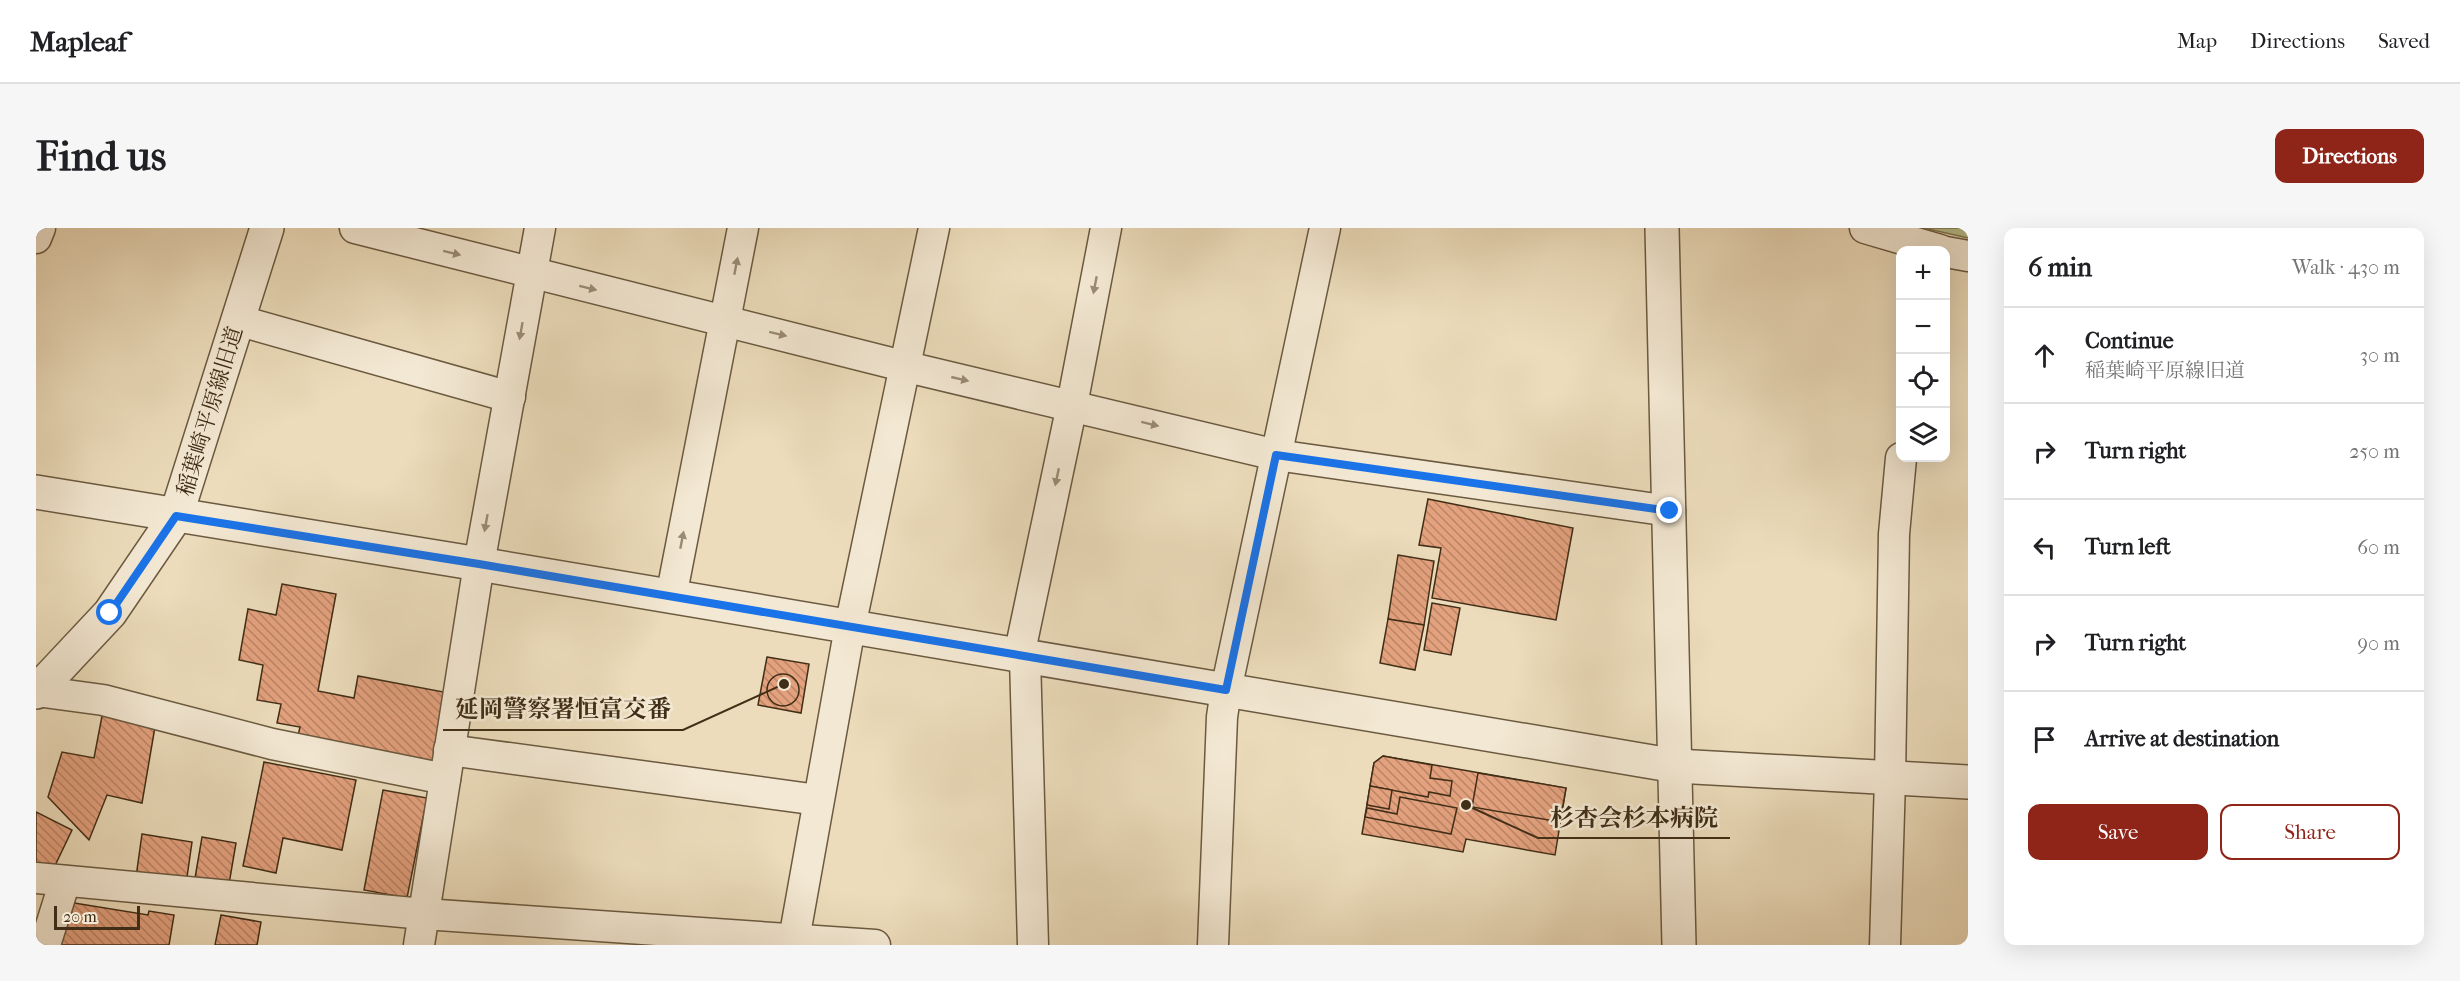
<!DOCTYPE html>
<meta charset="utf-8">
<style>
body{margin:0;font-family:"IM FELL French Canon","Noto Serif JP",serif;background:#f6f6f6;color:#202124}
.controls{position:absolute;right:18px;top:18px;display:grid;overflow:hidden;border-radius:12px;box-shadow:0 6px 24px #0002}
.controls button{width:54px;height:54px;display:grid;place-items:center;padding:0;border:0;border-bottom:2px solid #e0e0e0;background:#fff;color:#202124;font:30px sans-serif}
.scale{position:absolute;left:18px;bottom:15px;width:86px;box-sizing:border-box;padding-left:6px;border:3px solid #402e17;border-top:0;font-size:16px;line-height:21px;white-space:nowrap;color:#402e17;-webkit-text-stroke:4px #f3e8d3;paint-order:stroke}
.stop{position:absolute;width:18px;height:18px;margin:-14px;border:4px solid #1a73e8;border-radius:50%;background:#fff}
.stop.end{background:#1a73e8;border-color:#fff;box-shadow:0 2px 6px #0008}
.list{margin:0;padding:0;list-style:none}
h2{display:flex;justify-content:space-between;align-items:center;height:78px;margin:0;padding:0 24px;font-size:26px}
h2 small{font-size:20px;font-weight:400;color:#757577}
.list li{display:grid;grid-template-columns:39px 1fr auto;gap:18px;align-items:center;box-sizing:border-box;height:96px;padding:0 24px;border-top:2px solid #e0e0e0}
.list b{display:block;font-size:22px;white-space:nowrap}
.list p{margin:0;font-size:20px;white-space:nowrap;color:#757577}
.list em{font-size:20px;font-style:normal;color:#757577}
.actions{display:flex;gap:12px;padding:18px 24px}
.actions a{flex:1;padding:14px 0;border:2px solid #8f2418;border-radius:12px;text-align:center;font-size:21px;color:#8f2418}
.actions .main{background:#8f2418;color:#fff}
.icon{flex:none;width:33px;height:33px;fill:none;stroke:currentColor;stroke-width:2;stroke-linecap:round;stroke-linejoin:round}
.map{position:relative;flex:none;width:1932px;height:717px;overflow:hidden;border-radius:12px}
header{display:flex;align-items:center;gap:36px;box-sizing:border-box;height:84px;padding:0 30px;background:#fff;border-bottom:2px solid #e0e0e0}
header strong{font-size:28px}
nav{display:flex;gap:33px;margin-inline-start:auto;font-size:21px}
.intro{display:flex;align-items:center;justify-content:space-between;box-sizing:border-box;height:144px;padding:0 36px}
h1{margin:0;font-size:42px}
.button{padding:15px 27px;border-radius:12px;background:#8f2418;color:#fff;font-size:21px;font-weight:700}
main{display:flex;gap:36px;padding:0 36px}
aside{flex:1;background:#fff;border-radius:12px;box-shadow:0 6px 24px #0002}
.map>svg:first-child{display:block}
.park{fill:#b8c090;stroke:#7c7754;stroke-width:1.5}
.building{fill:url(#building-back-hatch);stroke:#402e17;stroke-width:1.5}
.lines{fill:none;stroke-linecap:round;stroke-linejoin:round}
.minor-casing{stroke:#6b5a40;stroke-width:33}
.tertiary-casing{stroke:#6b5a40;stroke-width:36}
.minor{stroke:#f3e8d3;stroke-width:30}
.tertiary{stroke:#f3e8d3;stroke-width:33}
.oneway{fill:#9a8b75}
.route{stroke:#1a73e8;stroke-width:8}
.labels{text-anchor:middle;stroke-width:5;stroke-linejoin:round;paint-order:stroke}
.street-label{font-size:22px;fill:#402e17;stroke:#f3e8d3}
.leader{fill:none;stroke:#402e17;stroke-width:2}
.callout-dot{fill:#402e17;stroke:#f3e8d3;stroke-width:2}
.callout-label{font-size:24px;text-anchor:middle;font-weight:bold;fill:#402e17;stroke:#f3e8d3;stroke-width:5;stroke-linejoin:round;paint-order:stroke}
</style>
<header>
<strong>Mapleaf</strong>
<nav><a>Map</a><a>Directions</a><a>Saved</a></nav>
</header>
<div class="intro"><h1>Find us</h1><a class="button">Directions</a></div>
<main>
<div class="map">
<svg width="1932" height="717" viewBox="0 0 1932 717">
<defs>
<pattern id="building-back-hatch" width="6" height="6" patternUnits="userSpaceOnUse" patternTransform="scale(1.5)"><rect width="6" height="6" fill="#e4a17e"/><path d="M-1 5l2 2M0 0l6 6M5-1l2 2" fill="none" stroke="#ba8466"/></pattern>
</defs>
<rect width="100%" height="100%" fill="#ecdcbb"/>
<filter id="stains"><feTurbulence type="fractalNoise" baseFrequency=".00333" numOctaves="4"/><feColorMatrix values="0 0 0 0 .2 0 0 0 0 .09 0 0 0 0 .02 0 0 0 .5 -.17"/></filter>
<radialGradient id="worn" r=".72"><stop offset=".6" stop-color="#630" stop-opacity="0"/><stop offset="1" stop-color="#630" stop-opacity=".3"/></radialGradient>
<polygon class="park" points="1888,0 1932,0 1932,10"/>
<g class="building">
<polygon points="1392,271 1537,300 1520,392 1396,370 1405,320 1383,317"/>
<polygon points="1362,327 1398,333 1388,397 1352,391"/>
<polygon points="246,356 300,366 282,463 318,470 322,448 413,465 400,534 262,508 264,499 241,495 245,476 221,472 227,437 203,432 212,381 240,387"/>
<polygon points="1396,375 1424,380 1415,427 1388,422"/>
<polygon points="1352,391 1388,397 1379,442 1344,435"/>
<polygon points="731,429 773,436 765,485 722,477"/>
<circle cx="747" cy="462" r="16"/>
<polygon points="67,483 120,493 106,575 71,567 53,612 12,569 26,524 58,530"/>
<polygon points="1347,528 1530,560 1519,627 1430,611 1427,624 1326,606 1338,535"/>
<polygon points="1347,528 1396,537 1394,550 1416,553 1414,568 1393,564 1392,569 1334,558 1338,535"/>
<polygon points="228,534 320,552 306,622 247,610 240,645 207,638"/>
<polygon points="1442,545 1530,560 1524,594 1436,579"/>
<polygon points="1334,558 1356,562 1353,581 1331,577"/>
<polygon points="347,562 391,570 371,670 328,662"/>
<polygon points="1364,569 1421,580 1415,606 1329,589 1331,580 1361,586"/>
<polygon points="0,584 36,602 14,648 0,641"/>
<polygon points="106,606 156,614 150,656 100,649"/>
<polygon points="166,609 200,615 192,662 158,656"/>
<polygon points="32,674 112,687 113,683 138,687 133,717 25,717"/>
<polygon points="185,687 225,694 221,717 179,717"/>
</g>
<g class="lines">
<g class="minor-casing">
<g id="minor">
<polyline points="319,0 867,138 1240,227 1634,283"/>
<polyline points="1829,0 1904,22"/>
<polyline points="0,10 4,0"/>
<polyline points="1910,24 1932,28"/>
<polyline points="201,92 474,169"/>
<polyline points="635,369 707,0"/>
<polyline points="983,428 1036,177 1070,0"/>
<polyline points="989,429 997,717"/>
<polyline points="1,463 67,472 236,516 409,551"/>
<polyline points="413,522 782,572"/>
<polyline points="0,650 388,686 839,717"/>
<polyline points="9,717 29,653"/>
<polyline points="383,717 443,336 504,0"/>
<polyline points="757,717 814,399 898,0"/>
<polyline points="1177,717 1186,489 1190,462 1289,0"/>
<polyline points="1849,717 1854,551 1858,306 1865,230"/>
</g>
</g>
<g class="tertiary-casing">
<g id="tertiary">
<polyline points="1626,0 1643,717"/>
<polyline points="0,264 443,336 1640,538 1932,554"/>
<polyline points="0,464 74,385 140,288 231,0"/>
</g>
</g>
<use href="#minor" class="minor"/>
<use href="#tertiary" class="tertiary"/>
</g>
<defs><path id="oneway-solid" d="M-6-.8H1V-3.2L6.5 0L1 3.2V.8H-6Z" transform="scale(1.5)"/></defs>
<g class="oneway">
<use href="#oneway-solid" transform="translate(416 25) rotate(14)"/>
<use href="#oneway-solid" transform="translate(700 38) rotate(-79)"/>
<use href="#oneway-solid" transform="translate(1059 57) rotate(101)"/>
<use href="#oneway-solid" transform="translate(552 60) rotate(14)"/>
<use href="#oneway-solid" transform="translate(485 103) rotate(100)"/>
<use href="#oneway-solid" transform="translate(742 106) rotate(14)"/>
<use href="#oneway-solid" transform="translate(924 151) rotate(13)"/>
<use href="#oneway-solid" transform="translate(1114 196) rotate(14)"/>
<use href="#oneway-solid" transform="translate(1021 249) rotate(102)"/>
<use href="#oneway-solid" transform="translate(450 295) rotate(100)"/>
<use href="#oneway-solid" transform="translate(646 312) rotate(-79)"/>
</g>
<g class="lines">
<polyline class="route" points="74,385 140,288 443,336 1190,462 1240,227 1634,283"/>
</g>
<g class="labels">
<g class="street-label">
<text transform="translate(173 183) rotate(-73)" y="8">稲葉崎平原線旧道</text>
</g>
</g>
<path class="leader" d="M748 456L647 502H407M1430 577L1502 610H1694"/>
<g class="callout-dot">
<circle cx="748" cy="456" r="6"/>
<circle cx="1430" cy="577" r="6"/>
</g>
<g class="callout-label">
<text x="527" y="489">延岡警察署恒富交番</text>
<text x="1598" y="598">杉杏会杉本病院</text>
</g>
<rect width="100%" height="100%" filter="url(#stains)"/>
<rect width="100%" height="100%" fill="url(#worn)"/>
</svg>
<div class="controls">
<button>+</button>
<button>−</button>
<button><svg class="icon" aria-label="locate" viewBox="0 0 24 24"><circle cx="12" cy="12" r="6"/><path d="M12 2v4M12 18v4M2 12h4M18 12h4"/></svg></button>
<button><svg class="icon" aria-label="layers" viewBox="0 0 24 24"><path d="M12 4l9 5-9 5-9-5zM3 14l9 5 9-5"/></svg></button>
</div>
<div class="scale">20 m</div>
<div class="stop" style="left:74px;top:385px"></div>
<div class="stop end" style="left:1634px;top:283px"></div>
</div>
<aside>
<h2>6 min<small>Walk · 430 m</small></h2>
<ul class="list">
<li><svg class="icon" aria-label="ahead" viewBox="0 0 24 24"><path d="M12 20V5M6 11l6-6 6 6"/></svg><div><b>Continue</b><p>稲葉崎平原線旧道</p></div><em>30 m</em></li>
<li><svg class="icon" aria-label="right" viewBox="0 0 24 24"><path d="M7 20v-9h11M14 6l5 5-5 5"/></svg><div><b>Turn right</b></div><em>250 m</em></li>
<li><svg class="icon" aria-label="left" viewBox="0 0 24 24"><path d="M17 20v-9H6M10 6l-5 5 5 5"/></svg><div><b>Turn left</b></div><em>60 m</em></li>
<li><svg class="icon" aria-label="right" viewBox="0 0 24 24"><path d="M7 20v-9h11M14 6l5 5-5 5"/></svg><div><b>Turn right</b></div><em>90 m</em></li>
<li><svg class="icon" aria-label="arrive" viewBox="0 0 24 24"><path d="M6 21V4h12l-3 4 3 4H6"/></svg><div><b>Arrive at destination</b></div></li>
</ul>
<div class="actions"><a class="main">Save</a><a>Share</a></div>
</aside>
</main>
